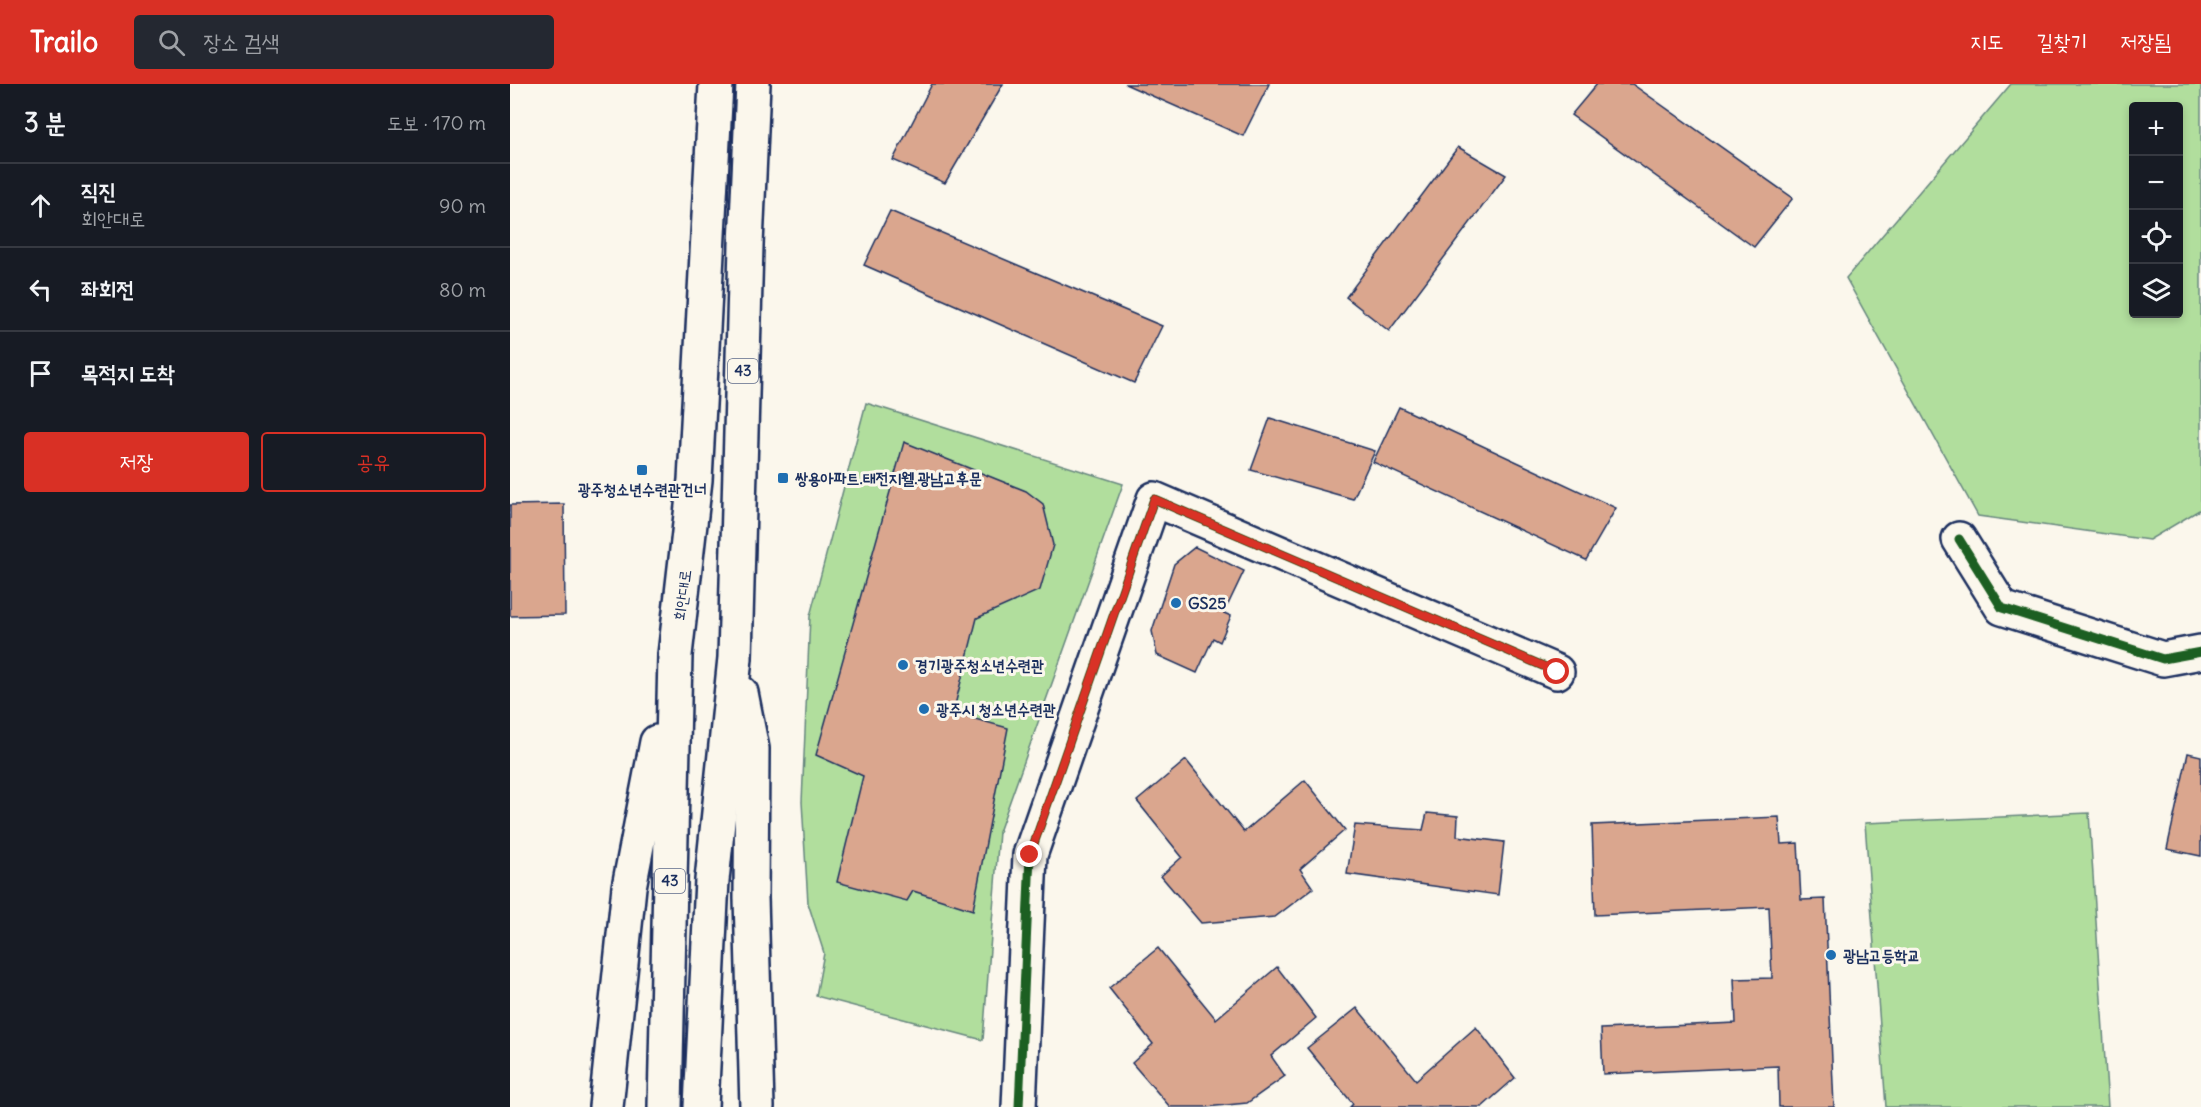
<!DOCTYPE html>
<html lang="ko">
<meta charset="utf-8">
<style>
body{margin:0;font-family:Delius,"Poor Story",sans-serif;background:#242831;color:#f1f3f6}
.controls{position:absolute;right:18px;top:18px;display:grid;overflow:hidden;border-radius:6px;box-shadow:0 3px 9px #0003}
.controls button{width:54px;height:54px;display:grid;place-items:center;padding:0;border:0;border-bottom:2px solid #363941;background:#171b24;color:#f1f3f6;font:30px sans-serif}
.stop{position:absolute;width:18px;height:18px;margin:-14px;border:4px solid #d93025;border-radius:50%;background:#fff}
.stop.end{background:#d93025;border-color:#fff;box-shadow:0 2px 6px #0008}
.list{margin:0;padding:0;list-style:none}
h2{display:flex;justify-content:space-between;align-items:center;height:78px;margin:0;padding:0 24px;font-size:26px}
h2 small{font-size:20px;font-weight:400;color:#9ea1a6}
.list li{display:grid;grid-template-columns:39px 1fr auto;gap:18px;align-items:center;box-sizing:border-box;height:84px;padding:0 24px;border-top:2px solid #363941}
.list b{display:block;font-size:22px;white-space:nowrap}
.list p{margin:0;font-size:20px;white-space:nowrap;color:#9ea1a6}
.list em{font-size:20px;font-style:normal;color:#9ea1a6}
.actions{display:flex;gap:12px;padding:18px 24px}
.actions a{flex:1;padding:14px 0;border:2px solid #d93025;border-radius:6px;text-align:center;font-size:21px;color:#d93025}
.actions .main{background:#d93025;color:#fff}
.icon{flex:none;width:33px;height:33px;fill:none;stroke:currentColor;stroke-width:2;stroke-linecap:round;stroke-linejoin:round}
.map{position:relative;flex:none;width:1691px;height:1023px;overflow:hidden}
header{display:flex;align-items:center;gap:36px;box-sizing:border-box;height:84px;padding:0 30px;background:#d93025;color:#fff}
header strong{font-size:28px}
nav{display:flex;gap:33px;margin-inline-start:auto;font-size:21px}
.search{width:420px;height:54px;background:#242831;display:flex;align-items:center;gap:15px;box-sizing:border-box;padding:0 21px;border-radius:6px;color:#9ea1a6;font-size:22px}
main{display:flex}
aside{flex:1;background:#171b24}
.map>svg:first-child{display:block}
.green{fill:#b1de9d;stroke:#66867e;stroke-width:1.5;fill-rule:evenodd}
.building{fill:#daa68e;stroke:#1b2f5e;stroke-width:1.5}
.lines{fill:none;stroke-linecap:round;stroke-linejoin:round}
.street-casing{stroke:#1b2f5e;stroke-width:38}
.highway-casing{stroke:#1b2f5e;stroke-width:38}
.street{stroke:#fbf7ec;stroke-width:33}
.highway{stroke:#fbf7ec;stroke-width:33}
.cycleway-casing{stroke:#fbf7ec;stroke-width:13}
.cycleway{stroke:#1b5e20;stroke-width:9}
.route{stroke:#d93025;stroke-width:8}
.poi-dot{fill:#1f6fb2;stroke:#fbf7ec;stroke-width:2}
.labels{text-anchor:middle;stroke-width:6;stroke-linejoin:round;paint-order:stroke}
.shield{fill:#fbf7ec;stroke:#5e6b89;stroke-width:1.5}
.shield-label{font-size:15px;font-weight:bold;fill:#1b2f5e}
.poi-label{font-size:16px;font-weight:bold;fill:#1b2f5e;stroke:#fbf7ec;text-anchor:start}
.street-label{font-size:16px;fill:#1b2f5e;stroke:#fbf7ec}
</style>
<header>
<strong>Trailo</strong>
<div class="search"><svg class="icon" aria-label="search" viewBox="0 0 24 24"><circle cx="10" cy="10" r="6"/><path d="M15 15l6 6"/></svg>장소 검색</div>
<nav><a>지도</a><a>길찾기</a><a>저장됨</a></nav>
</header>
<main>
<aside>
<h2>3 분<small>도보 · 170 m</small></h2>
<ul class="list">
<li><svg class="icon" aria-label="ahead" viewBox="0 0 24 24"><path d="M12 20V5M6 11l6-6 6 6"/></svg><div><b>직진</b><p>회안대로</p></div><em>90 m</em></li>
<li><svg class="icon" aria-label="left" viewBox="0 0 24 24"><path d="M17 20v-9H6M10 6l-5 5 5 5"/></svg><div><b>좌회전</b></div><em>80 m</em></li>
<li><svg class="icon" aria-label="arrive" viewBox="0 0 24 24"><path d="M6 21V4h12l-3 4 3 4H6"/></svg><div><b>목적지 도착</b></div></li>
</ul>
<div class="actions"><a class="main">저장</a><a>공유</a></div>
</aside>
<div class="map">
<svg width="1691" height="1023" viewBox="0 0 1691 1023">
<rect width="100%" height="100%" fill="#fbf7ec"/>
<filter id="ink" filterUnits="userSpaceOnUse"><feTurbulence type="fractalNoise" baseFrequency=".0167" numOctaves="2"/><feDisplacementMap in="SourceGraphic" scale="12" xChannelSelector="R" yChannelSelector="G"/><feConvolveMatrix kernelMatrix="1 2 1 2 8 2 1 2 1" color-interpolation-filters="sRGB"/></filter>
<g filter="url(#ink)">
<g class="green">
<path d="M1501,0H1691V425L1639,456L1468,432L1336,194ZM1668,22V230H1624V22Z"/>
<polygon points="356,319 613,400 489,748 473,956 306,912 314,869 298,819 292,718 300,532"/>
<polygon points="1579,729 1598,1023 1376,1023 1355,739"/>
</g>
<g class="building">
<polygon points="422,0 493,0 435,99 383,76"/>
<polygon points="615,0 759,0 733,52"/>
<polygon points="1087,0 1122,0 1283,114 1244,163 1061,31"/>
<polygon points="948,63 996,91 879,247 836,213"/>
<polygon points="380,127 652,242 624,299 354,181"/>
<polygon points="889,323 1106,424 1076,476 863,378"/>
<polygon points="760,334 865,367 843,415 741,386"/>
<polygon points="394,358 516,407 533,420 543,461 530,506 467,534 443,629 498,644 463,826 403,807 397,817 327,798 353,692 306,671"/>
<polygon points="54,420 55,531 0,532 0,421"/>
<polygon points="685,463 734,487 714,529 721,532 710,558 703,554 687,589 647,571 642,547 664,480"/>
<polygon points="1678,669 1691,672 1691,772 1657,765"/>
<polygon points="676,676 734,748 795,696 835,746 790,785 803,804 765,833 691,839 651,792 672,773 627,717"/>
<polygon points="917,729 948,732 947,752 994,758 988,811 837,790 845,741 913,746"/>
<polygon points="1269,733 1271,760 1288,759 1291,816 1315,815 1324,1023 1269,1023 1268,982 1093,990 1091,945 1226,939 1224,895 1262,894 1259,823 1085,831 1082,741"/>
<polygon points="648,864 706,935 767,883 806,934 761,972 775,992 737,1019 696,1023 660,1023 622,979 643,960 599,904"/>
<polygon points="847,924 906,996 966,943 1005,994 972,1023 840,1023 843,1020 797,964"/>
</g>
<g class="lines">
<g class="street-casing">
<g id="street">
<polyline points="1449,455 1492,524 1653,575 1691,568"/>
<polyline points="509,1023 520,771 644,415 1047,588"/>
</g>
</g>
<g class="highway-casing">
<g id="highway">
<polyline points="231,609 242,665 241,814 247,1023"/>
<polyline points="96,1023 119,803 147,658"/>
<polyline points="155,1023 165,571 185,396 206,0"/>
<polyline points="191,1023 202,796 225,574 236,161 243,0"/>
</g>
</g>
<use href="#street" class="street"/>
<use href="#highway" class="highway"/>
<g class="cycleway-casing">
<g id="cycleway">
<polyline points="1449,455 1492,524 1653,575 1691,568"/>
<polyline points="509,1023 520,771 644,415 1047,588"/>
</g>
</g>
<use href="#cycleway" class="cycleway"/>
</g>
</g>
<g class="lines" filter="url(#ink)">
<polyline class="route" points="520,771 644,415 1047,588"/>
</g>
<g class="poi-dot">
<rect x="126" y="380" width="12" height="12" rx="3"/>
<rect x="267" y="388" width="12" height="12" rx="3"/>
<circle cx="666" cy="519" r="6"/>
<circle cx="393" cy="581" r="6"/>
<circle cx="414" cy="625" r="6"/>
<circle cx="1321" cy="871" r="6"/>
</g>
<g class="labels">
<g class="shield">
<rect x="218" y="275" width="30" height="24" rx="4.5"/>
<rect x="145" y="785" width="30" height="24" rx="4.5"/>
</g>
<g class="shield-label">
<text x="233" y="292">43</text>
<text x="160" y="802">43</text>
</g>
<g class="poi-label">
<text x="285" y="400">쌍용아파트.태전지웰.광남고후문</text>
<text x="132" y="411" text-anchor="middle">광주청소년수련관건너</text>
<text x="678" y="525">GS25</text>
<text x="405" y="587">경기광주청소년수련관</text>
<text x="426" y="631">광주시 청소년수련관</text>
<text x="1333" y="877">광남고등학교</text>
</g>
<g class="street-label">
<text transform="translate(172 511) rotate(-83)" y="6">회안대로</text>
</g>
</g>
</svg>
<div class="controls">
<button>+</button>
<button>−</button>
<button><svg class="icon" aria-label="locate" viewBox="0 0 24 24"><circle cx="12" cy="12" r="6"/><path d="M12 2v4M12 18v4M2 12h4M18 12h4"/></svg></button>
<button><svg class="icon" aria-label="layers" viewBox="0 0 24 24"><path d="M12 4l9 5-9 5-9-5zM3 14l9 5 9-5"/></svg></button>
</div>
<div class="stop" style="left:1047px;top:588px"></div>
<div class="stop end" style="left:520px;top:771px"></div>
</div>
</main>
